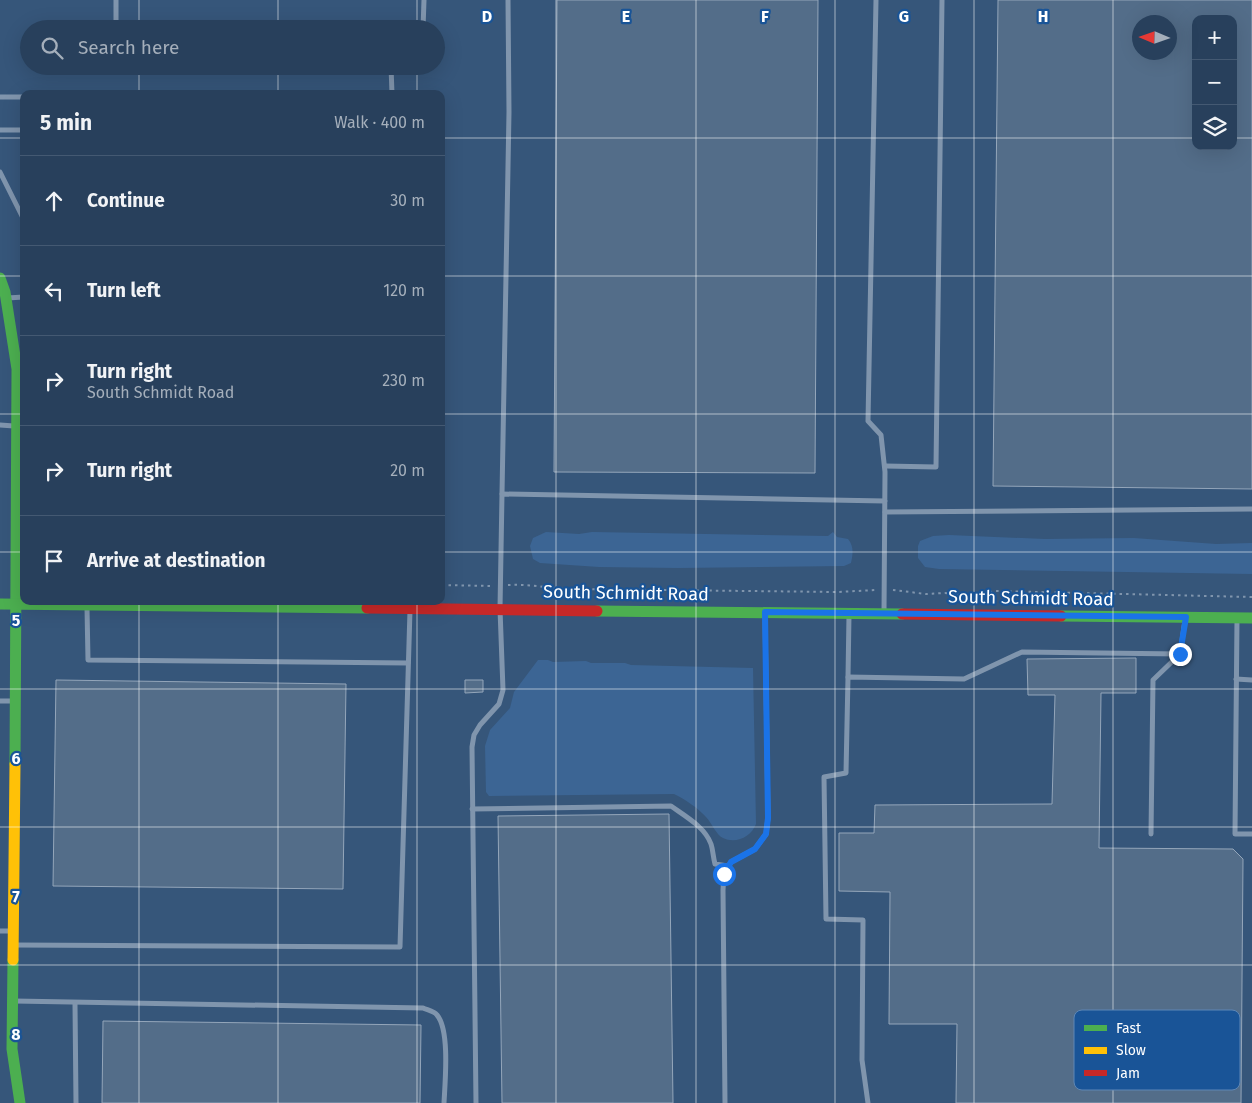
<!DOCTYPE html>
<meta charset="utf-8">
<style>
body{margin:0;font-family:"Fira Sans",sans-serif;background:#304762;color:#f1f3f6}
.controls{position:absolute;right:15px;top:15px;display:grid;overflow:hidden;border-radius:10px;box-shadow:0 5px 20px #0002}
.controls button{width:45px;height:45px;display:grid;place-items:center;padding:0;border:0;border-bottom:1px solid #445972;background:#28405c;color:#f1f3f6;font:25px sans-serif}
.compass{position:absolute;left:1132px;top:15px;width:45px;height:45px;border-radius:50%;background:#28405c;box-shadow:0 5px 20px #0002;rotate:272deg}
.stop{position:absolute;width:15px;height:15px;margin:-11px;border:4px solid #1a73e8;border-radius:50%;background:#fff}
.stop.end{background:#1a73e8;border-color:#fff;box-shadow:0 1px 5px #0008}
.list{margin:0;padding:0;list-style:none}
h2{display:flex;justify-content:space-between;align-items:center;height:65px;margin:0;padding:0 20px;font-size:21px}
h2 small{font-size:16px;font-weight:400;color:#a5afbb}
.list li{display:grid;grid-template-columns:32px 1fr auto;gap:15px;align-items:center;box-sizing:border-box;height:90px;padding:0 20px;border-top:1px solid #445972}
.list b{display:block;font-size:19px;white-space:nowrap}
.list p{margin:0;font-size:16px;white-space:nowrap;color:#a5afbb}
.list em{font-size:16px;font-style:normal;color:#a5afbb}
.icon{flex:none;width:28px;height:28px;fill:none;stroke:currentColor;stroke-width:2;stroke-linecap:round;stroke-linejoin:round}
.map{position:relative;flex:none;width:1252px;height:1103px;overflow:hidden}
.search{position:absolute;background:#28405c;box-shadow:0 5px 20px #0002;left:20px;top:20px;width:425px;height:55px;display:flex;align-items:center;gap:12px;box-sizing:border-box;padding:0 18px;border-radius:28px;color:#a5afbb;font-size:19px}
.panel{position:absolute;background:#28405c;box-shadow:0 5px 20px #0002;left:20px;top:90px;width:425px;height:515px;border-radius:10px}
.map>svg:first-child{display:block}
.water{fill:#3c6594}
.building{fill:#536d89;stroke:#94a6ba;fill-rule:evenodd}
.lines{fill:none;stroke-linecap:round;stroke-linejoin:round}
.path{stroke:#8095ad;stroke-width:2;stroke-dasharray:2.5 4;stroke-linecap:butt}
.lane{stroke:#8095ad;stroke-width:5}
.fast{stroke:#4caf50;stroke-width:11}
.slow{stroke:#ffc107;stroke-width:11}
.jam{stroke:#c62828;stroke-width:11}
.route{stroke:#1a73e8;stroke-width:6}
.grid{fill:none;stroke:#fff;stroke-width:1;stroke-opacity:0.55}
.labels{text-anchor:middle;stroke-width:4.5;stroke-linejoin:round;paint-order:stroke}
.street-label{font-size:18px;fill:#fff;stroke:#195497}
.key{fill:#195497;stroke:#5e87b6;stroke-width:1}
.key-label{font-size:14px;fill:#fff}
.grid-label{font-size:16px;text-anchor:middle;font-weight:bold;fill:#fff;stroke:#195497;stroke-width:4.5;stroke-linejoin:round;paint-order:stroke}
</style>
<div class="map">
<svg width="1252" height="1103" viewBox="0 0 1252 1103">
<rect width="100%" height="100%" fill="#36567a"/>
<g class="water">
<path d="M546,532L579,534L592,532L828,536L833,532L837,537L848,539C854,546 853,554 851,563L844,566L679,568L599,567L540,563L533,559L530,546L533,538Z"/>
<polygon points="949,535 1045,539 1134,538 1216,544 1252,543 1252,574 939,569 925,567 918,558 918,546 920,541 933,536"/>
<path d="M538,660H548L553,662L586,661L591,663H625L631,665L753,668L756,824C751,837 736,844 723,838C716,835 712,823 706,817C698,808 686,800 674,794L489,796L486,792L485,746L490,730L510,708L514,692Z"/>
</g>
<g class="building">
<polygon points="557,0 818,0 815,473 554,472"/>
<path d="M998,0H1252V489L993,486ZM1196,19H1233V146H1196ZM1140,22H1170V52H1140Z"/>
<polygon points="1136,658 1136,693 1101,693 1099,848 1233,849 1243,859 1241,1103 956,1103 957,1024 889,1024 890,892 839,891 839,833 874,833 875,805 1052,804 1055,695 1028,695 1027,659"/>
<polygon points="56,680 346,684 343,889 53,886"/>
<polygon points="465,680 483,680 483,692 465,693"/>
<polygon points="669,814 673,1103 502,1103 498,816"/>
<polygon points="103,1021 421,1025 420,1103 102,1103"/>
</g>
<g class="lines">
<g class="path">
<polyline points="442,585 491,586"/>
<path d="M508,585C528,584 548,588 568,589L837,592L876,590"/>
<polyline points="893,590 926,594 945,593 970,596 996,591 1252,597"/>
</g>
<g class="lane">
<polyline points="876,0 868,421 881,435 885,472 884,613"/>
<polyline points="116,29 116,0"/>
<polyline points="423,29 424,0"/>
<polyline points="391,66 392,94"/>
<polyline points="0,97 24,97"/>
<polyline points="0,130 24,130"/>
<polyline points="0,172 24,220"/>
<polyline points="7,298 24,297"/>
<polyline points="0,425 14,426"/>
<polyline points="885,466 936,467 942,0"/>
<polyline points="502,494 509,112 508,0"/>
<polyline points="885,512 1252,509"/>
<polyline points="87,608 88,660 408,663"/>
<polyline points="1237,619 1235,834 1252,834"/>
<polyline points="848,677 849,615"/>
<polyline points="1236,679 1252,680"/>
<polyline points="0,701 13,701"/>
<path d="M472,809L671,806C685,816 705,827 711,844C713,850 713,857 715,864L728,866"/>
<polyline points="1151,834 1153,680 1180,654 1185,620"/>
<polyline points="0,931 11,931"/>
<polyline points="14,945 400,947 410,610"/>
<path d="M14,1001L423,1008C427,1010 434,1011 437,1015C450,1030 445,1082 444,1103"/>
<polyline points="75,1004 76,1103"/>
<polyline points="476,1103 472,747 474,735 480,725 499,704 503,690 500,609 502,494 885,501"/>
<polyline points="725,1103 723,890 724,874 731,862 755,849 766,834 768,818 765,615"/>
<polyline points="868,1103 862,1060 863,920 826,919 824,777 846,773 848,677 964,679 1022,652 1180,654"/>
</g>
<g class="fast">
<polyline points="0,278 5,292 17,369 15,764"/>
<polyline points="0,604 367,608"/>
<polyline points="597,611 902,614"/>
<polyline points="1061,616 1252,618"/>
<polyline points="13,960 12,1049 20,1103"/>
</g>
<polyline class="slow" points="13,960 15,764"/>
<g class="jam">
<polyline points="367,608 597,611"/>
<polyline points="902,614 1061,616"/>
</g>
</g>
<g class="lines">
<polyline class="route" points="724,874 731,862 755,849 766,834 768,818 765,612 1186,617 1180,654"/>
</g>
<path class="grid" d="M139,0V29M278,0V29M417,0V29M556,0V1103M696,0V1103M835,0V1103M974,0V1103M1113,0V1103M139,66V94M278,66V94M417,66V94M0,138H24M441,138H1196M1233,138H1252M0,276H24M441,276H1252M0,414H24M441,414H1252M0,552H24M441,552H1252M139,601V1103M278,601V1103M417,601V1103M0,689H1252M0,827H1252M0,965H1252"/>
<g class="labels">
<g class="street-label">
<text transform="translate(626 593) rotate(1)" y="6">South Schmidt Road</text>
<text transform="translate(1031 598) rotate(1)" y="6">South Schmidt Road</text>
</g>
</g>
<rect x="1074" y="1010" width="166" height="80" rx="8" class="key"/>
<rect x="1084" y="1025" width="23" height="6" fill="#4caf50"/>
<rect x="1084" y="1047" width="23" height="7" fill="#ffc107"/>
<rect x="1084" y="1070" width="23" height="6" fill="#c62828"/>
<g class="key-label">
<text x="1116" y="1033">Fast</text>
<text x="1116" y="1055">Slow</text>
<text x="1116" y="1078">Jam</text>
</g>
<g class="grid-label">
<text x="487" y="22">D</text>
<text x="626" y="22">E</text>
<text x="765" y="22">F</text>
<text x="904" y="22">G</text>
<text x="1043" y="22">H</text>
<text x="16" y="626">5</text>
<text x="16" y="764">6</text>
<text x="16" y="902">7</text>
<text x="16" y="1040">8</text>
</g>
</svg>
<div class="controls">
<button>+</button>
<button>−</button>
<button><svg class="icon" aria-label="layers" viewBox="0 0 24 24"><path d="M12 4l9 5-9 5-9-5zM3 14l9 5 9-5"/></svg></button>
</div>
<svg class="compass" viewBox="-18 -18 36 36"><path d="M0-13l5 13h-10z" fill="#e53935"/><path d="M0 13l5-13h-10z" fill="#a5afbb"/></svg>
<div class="stop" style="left:724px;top:874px"></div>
<div class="stop end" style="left:1180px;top:654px"></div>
<div class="search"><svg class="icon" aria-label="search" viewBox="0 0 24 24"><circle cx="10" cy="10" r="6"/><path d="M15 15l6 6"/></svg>Search here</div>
<section class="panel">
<h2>5 min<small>Walk · 400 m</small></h2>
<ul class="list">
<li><svg class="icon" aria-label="ahead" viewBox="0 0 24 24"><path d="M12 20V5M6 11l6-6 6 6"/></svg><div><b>Continue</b></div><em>30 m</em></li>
<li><svg class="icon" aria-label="left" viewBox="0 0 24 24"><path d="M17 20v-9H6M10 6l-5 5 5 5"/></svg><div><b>Turn left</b></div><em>120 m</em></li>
<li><svg class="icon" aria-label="right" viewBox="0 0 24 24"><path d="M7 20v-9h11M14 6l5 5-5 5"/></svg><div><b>Turn right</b><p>South Schmidt Road</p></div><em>230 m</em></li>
<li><svg class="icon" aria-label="right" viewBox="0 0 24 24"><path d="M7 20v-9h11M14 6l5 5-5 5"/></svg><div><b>Turn right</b></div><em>20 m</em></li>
<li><svg class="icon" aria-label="arrive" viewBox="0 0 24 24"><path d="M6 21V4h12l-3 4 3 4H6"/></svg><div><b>Arrive at destination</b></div></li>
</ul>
</section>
</div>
